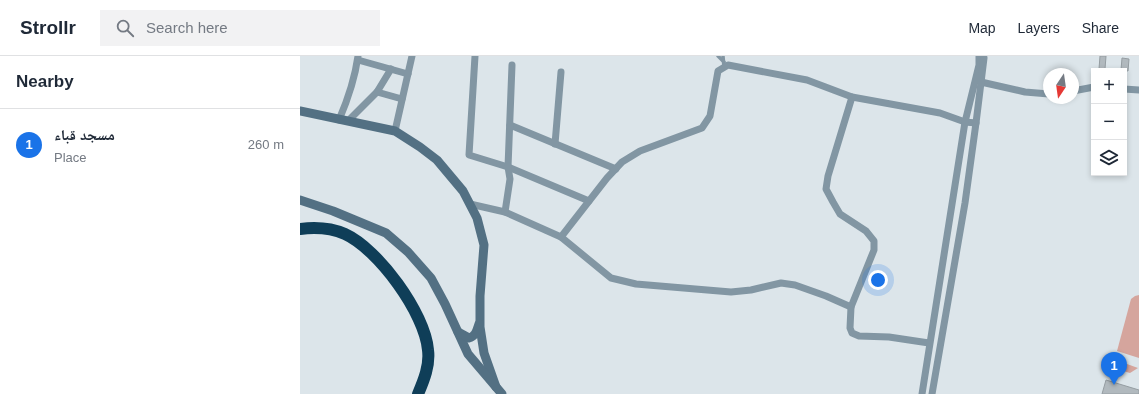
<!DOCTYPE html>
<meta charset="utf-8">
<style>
body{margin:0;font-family:Helvetica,"Noto Naskh Arabic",sans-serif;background:#f2f2f3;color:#1f2937}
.controls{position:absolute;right:12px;top:12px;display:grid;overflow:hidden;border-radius:0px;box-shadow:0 2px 6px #0003}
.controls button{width:36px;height:36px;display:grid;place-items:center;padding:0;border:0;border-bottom:1px solid #e0e1e3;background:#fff;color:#1f2937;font:20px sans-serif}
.compass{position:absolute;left:743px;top:12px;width:36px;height:36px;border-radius:50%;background:#fff;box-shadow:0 2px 6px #0003;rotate:193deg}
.you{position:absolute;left:578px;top:224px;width:14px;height:14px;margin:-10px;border:3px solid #fff;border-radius:50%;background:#1a73e8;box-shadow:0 0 0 6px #1a73e833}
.badge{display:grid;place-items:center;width:26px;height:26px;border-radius:50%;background:#1a73e8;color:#fff;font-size:13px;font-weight:700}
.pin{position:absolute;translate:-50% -33px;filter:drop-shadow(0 1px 2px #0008)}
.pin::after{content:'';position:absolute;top:21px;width:14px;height:12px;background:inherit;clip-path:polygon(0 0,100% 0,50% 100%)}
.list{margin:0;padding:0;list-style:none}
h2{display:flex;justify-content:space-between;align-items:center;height:52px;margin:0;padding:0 16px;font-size:17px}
h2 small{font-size:13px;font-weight:400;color:#747a83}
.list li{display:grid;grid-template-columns:26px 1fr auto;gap:12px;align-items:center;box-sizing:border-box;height:72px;padding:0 16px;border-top:1px solid #e0e1e3}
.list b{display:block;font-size:15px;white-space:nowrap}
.list p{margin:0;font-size:13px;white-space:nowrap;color:#747a83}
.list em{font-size:13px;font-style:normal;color:#747a83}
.icon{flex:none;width:22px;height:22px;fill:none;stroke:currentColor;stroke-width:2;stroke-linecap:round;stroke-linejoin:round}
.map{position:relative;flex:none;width:839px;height:338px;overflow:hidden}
header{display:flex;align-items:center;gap:24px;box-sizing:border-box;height:56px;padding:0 20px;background:#fff;border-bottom:1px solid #e0e1e3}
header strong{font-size:19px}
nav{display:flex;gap:22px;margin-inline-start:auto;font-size:14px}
.search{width:280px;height:36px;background:#f2f2f3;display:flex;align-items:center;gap:10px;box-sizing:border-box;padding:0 14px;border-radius:0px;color:#747a83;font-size:15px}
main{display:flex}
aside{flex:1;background:#fff}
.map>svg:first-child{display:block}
.green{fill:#d5a59d}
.building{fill:#b1b9be;stroke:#959da2}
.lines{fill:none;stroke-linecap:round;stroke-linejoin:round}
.service{stroke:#8296a3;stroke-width:3.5}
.minor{stroke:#8296a3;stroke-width:7}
.secondary{stroke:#537083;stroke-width:9}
.motorway{stroke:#0f3e58;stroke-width:12}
</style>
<header>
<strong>Strollr</strong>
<div class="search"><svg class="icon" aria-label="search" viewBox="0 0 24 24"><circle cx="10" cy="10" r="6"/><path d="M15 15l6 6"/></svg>Search here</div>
<nav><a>Map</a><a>Layers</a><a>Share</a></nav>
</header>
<main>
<aside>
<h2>Nearby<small></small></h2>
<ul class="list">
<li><span class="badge">1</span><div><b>مسجد قباء</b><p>Place</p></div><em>260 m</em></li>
</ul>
</aside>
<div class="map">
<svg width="839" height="338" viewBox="0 0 839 338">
<rect width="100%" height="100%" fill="#dce5ea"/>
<g class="green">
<polygon points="839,239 839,302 817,295 831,243 835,240"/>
<polygon points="816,304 838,312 830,317 813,312"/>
</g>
<g class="building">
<polygon points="800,0 806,0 805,13 799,13"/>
<polygon points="822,2 829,3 828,15 821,14"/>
<polygon points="806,324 839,334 839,338 802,338"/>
</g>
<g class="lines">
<g class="service">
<polyline points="418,0 424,6"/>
<polyline points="423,0 424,11"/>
</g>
<g class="minor">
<polyline points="175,0 169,99 208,111 289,145"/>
<polyline points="58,4 108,18"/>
<polyline points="91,13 77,36 102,43"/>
<polyline points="681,26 725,36 749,38"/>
<polyline points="824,33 839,34"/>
<polyline points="773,35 794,31"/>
<polyline points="552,41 528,120 526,133 533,146 540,158 566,175 574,185 574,194 551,251 550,272 552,277 559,280 589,281 629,287"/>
<path d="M39,64C48,43 55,22 58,0"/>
<polyline points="48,65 77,36"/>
<polyline points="210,69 316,113"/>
<polyline points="95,75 112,0"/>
<polyline points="255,88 261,16"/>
<polyline points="170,148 205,156 261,181 311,222 336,228 431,236 451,234 481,227 495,229 526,240 551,251"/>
<polyline points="205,156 210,123 208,111 212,9"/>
<polyline points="261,181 307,122 322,106 340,95 402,72 410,60 418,15 428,9 507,24 552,41 640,57 665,66 676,67"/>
<polyline points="622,338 665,66 679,9 679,0"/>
<polyline points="632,338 665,147 676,67 684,2"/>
</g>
<g class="secondary">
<polyline points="0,55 95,75 120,91 137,104 163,135 177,162 184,189 180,240 180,271 184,297 196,331"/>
<polyline points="0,144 33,155 86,177 108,196 131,222 145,248 168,298 202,338"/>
<path d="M158,276L169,282C176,280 177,274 179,268"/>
</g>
<path class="motorway" d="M0,173C15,171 31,172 45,178C78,193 125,257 128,294C130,309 124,324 118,338"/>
</g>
</svg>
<div class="controls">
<button>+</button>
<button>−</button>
<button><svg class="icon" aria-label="layers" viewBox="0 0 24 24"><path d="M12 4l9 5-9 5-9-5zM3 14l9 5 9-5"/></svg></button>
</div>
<svg class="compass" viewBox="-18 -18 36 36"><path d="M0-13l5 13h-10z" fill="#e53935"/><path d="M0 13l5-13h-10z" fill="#747a83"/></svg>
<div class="you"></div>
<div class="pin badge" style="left:814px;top:329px">1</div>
</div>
</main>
